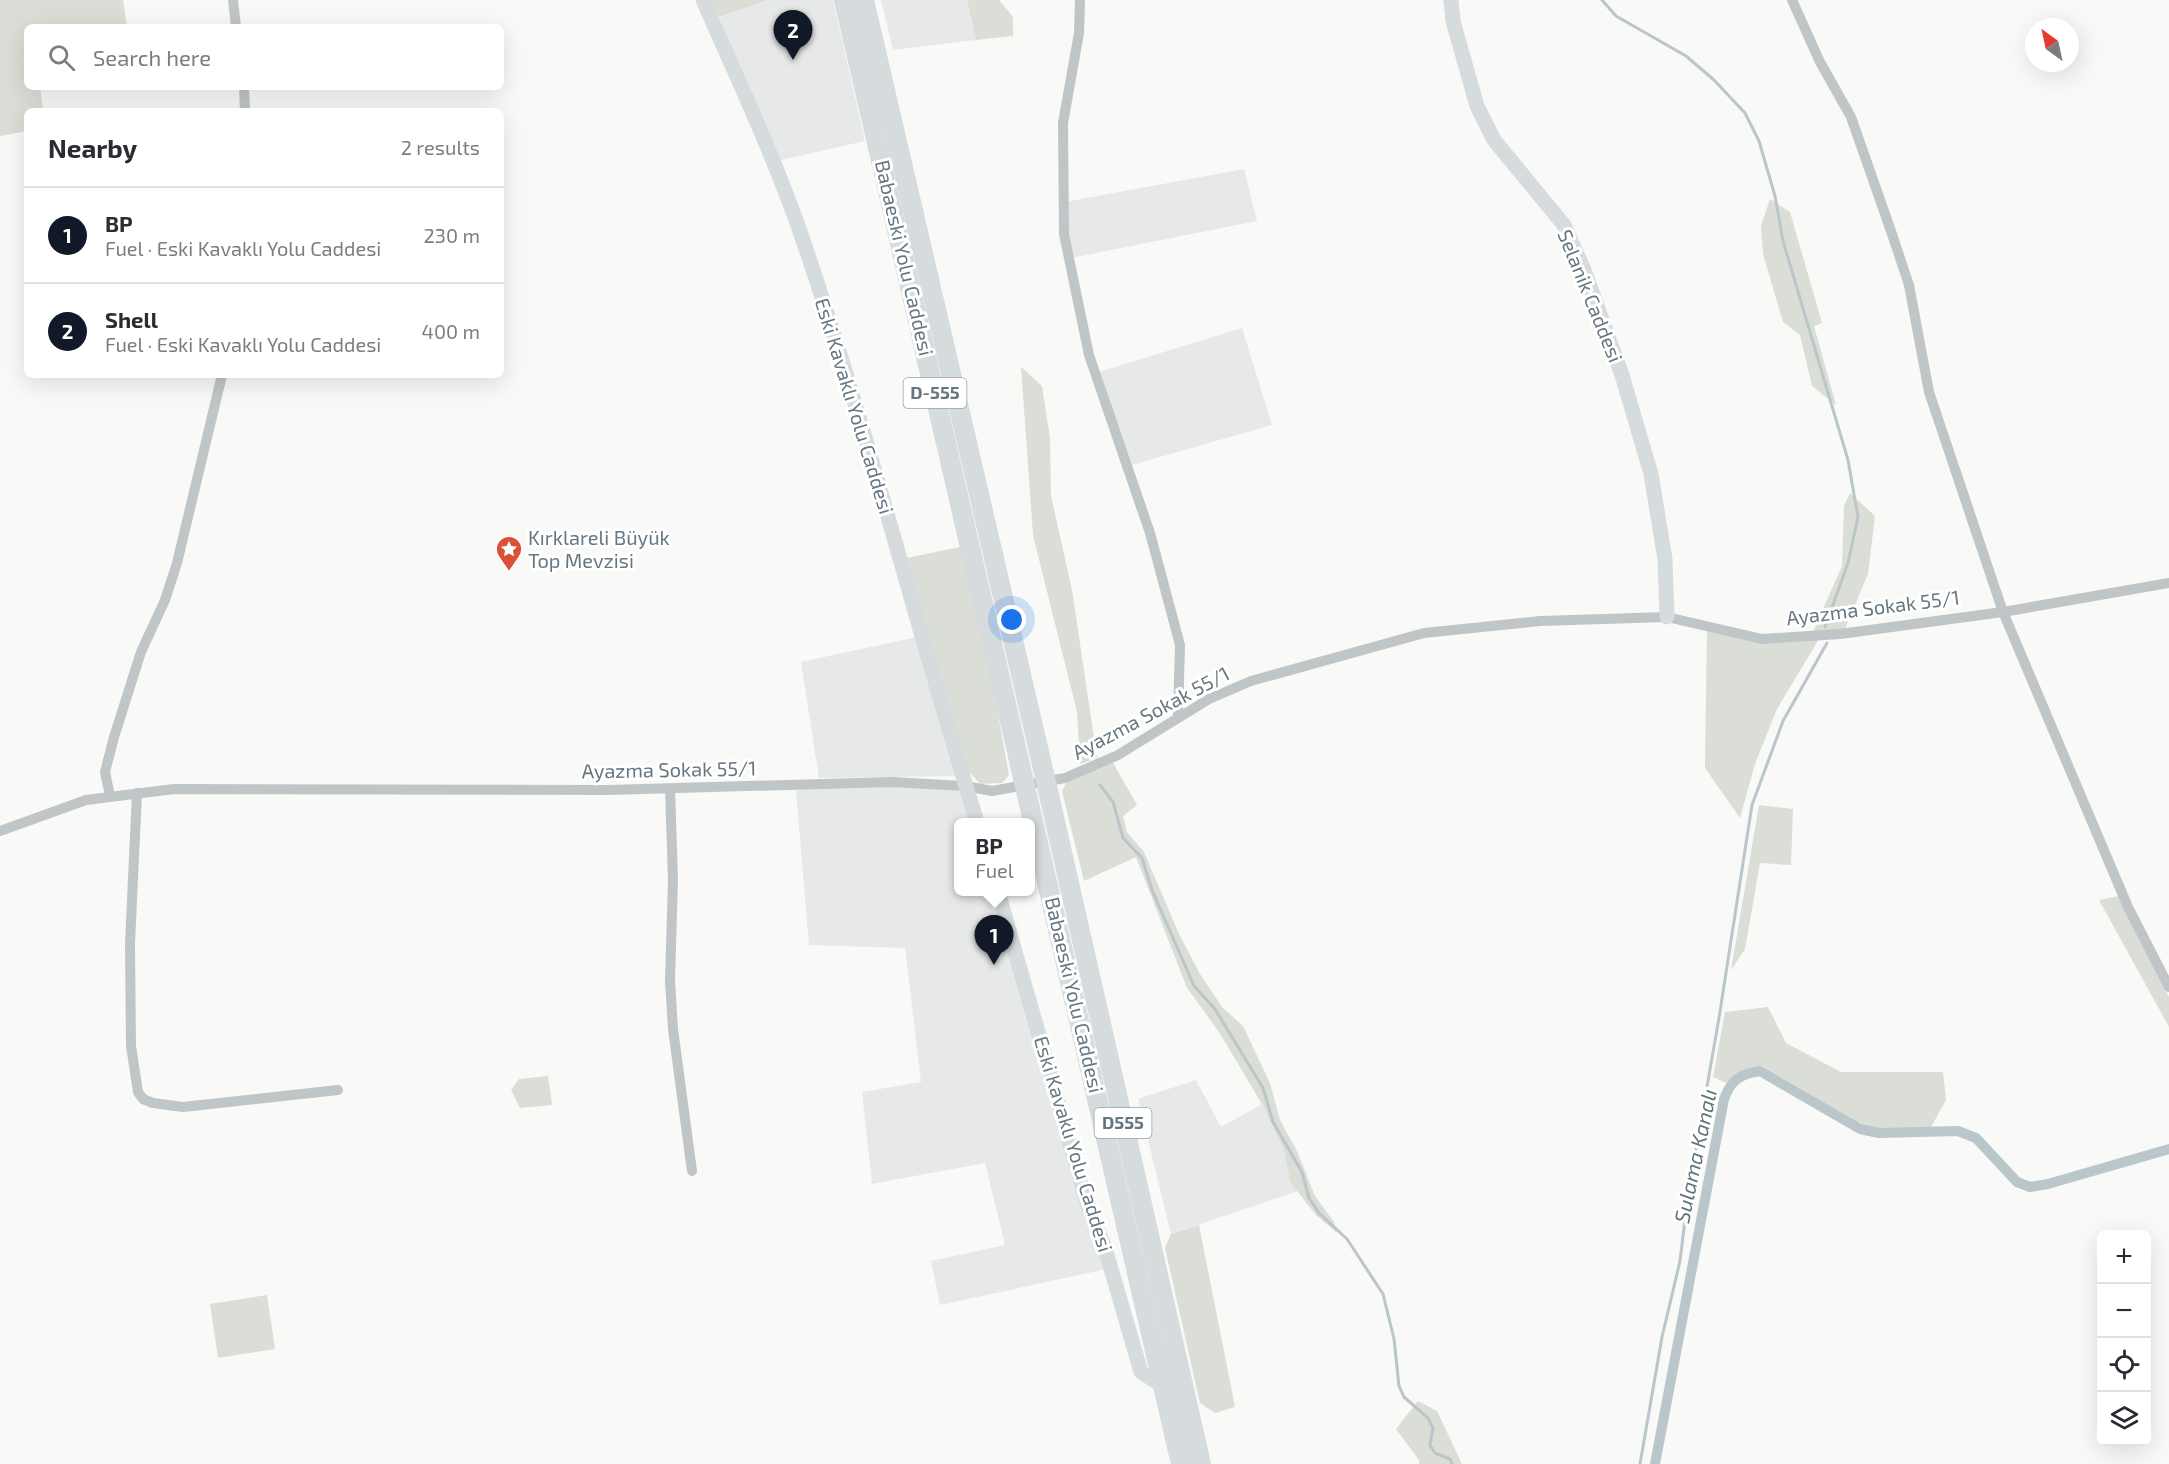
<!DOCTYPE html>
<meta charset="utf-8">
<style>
body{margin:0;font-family:"Exo 2",sans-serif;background:#f2f2f3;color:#2b2b33}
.controls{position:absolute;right:18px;bottom:18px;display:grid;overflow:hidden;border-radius:9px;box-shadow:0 6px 24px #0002}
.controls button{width:54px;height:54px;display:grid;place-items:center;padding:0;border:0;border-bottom:2px solid #e1e1e2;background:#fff;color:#2b2b33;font:30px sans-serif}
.compass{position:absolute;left:2025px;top:18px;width:54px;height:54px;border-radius:50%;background:#fff;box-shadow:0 6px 24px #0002;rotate:327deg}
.you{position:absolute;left:1012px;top:620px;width:21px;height:21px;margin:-15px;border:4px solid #fff;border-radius:50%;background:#1a73e8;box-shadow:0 0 0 9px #1a73e833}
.badge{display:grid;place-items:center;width:39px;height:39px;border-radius:50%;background:#111827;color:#fff;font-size:20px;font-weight:700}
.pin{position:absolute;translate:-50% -50px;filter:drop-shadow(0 2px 3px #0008)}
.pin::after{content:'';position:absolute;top:32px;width:21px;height:18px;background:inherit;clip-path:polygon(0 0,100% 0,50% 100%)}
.popup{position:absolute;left:954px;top:818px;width:81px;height:78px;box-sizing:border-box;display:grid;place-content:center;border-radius:9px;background:#fff;filter:drop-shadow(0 2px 4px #0005);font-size:20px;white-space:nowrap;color:#7c7c81}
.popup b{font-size:22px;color:#2b2b33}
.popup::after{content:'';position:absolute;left:50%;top:100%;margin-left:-12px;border:12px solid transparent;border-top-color:#fff}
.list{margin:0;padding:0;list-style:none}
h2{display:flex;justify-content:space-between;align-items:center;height:78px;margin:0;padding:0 24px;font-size:26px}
h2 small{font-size:20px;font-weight:400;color:#7c7c81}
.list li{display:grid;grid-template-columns:39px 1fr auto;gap:18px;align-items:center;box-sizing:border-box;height:96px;padding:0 24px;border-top:2px solid #e1e1e2}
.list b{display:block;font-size:22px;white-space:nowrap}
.list p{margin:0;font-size:20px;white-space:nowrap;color:#7c7c81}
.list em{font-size:20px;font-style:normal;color:#7c7c81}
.icon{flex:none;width:33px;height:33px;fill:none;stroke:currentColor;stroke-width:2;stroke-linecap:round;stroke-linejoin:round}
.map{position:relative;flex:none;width:2169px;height:1464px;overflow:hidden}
.search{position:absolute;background:#fff;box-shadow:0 6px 24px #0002;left:24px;top:24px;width:480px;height:66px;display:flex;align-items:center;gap:15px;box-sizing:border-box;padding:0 21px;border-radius:9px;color:#7c7c81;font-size:22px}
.panel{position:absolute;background:#fff;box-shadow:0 6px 24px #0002;left:24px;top:108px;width:480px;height:270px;border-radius:9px}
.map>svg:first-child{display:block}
.built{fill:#e7e9e8}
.green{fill:#daded6}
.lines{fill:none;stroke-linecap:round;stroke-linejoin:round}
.stream{stroke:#bac6ca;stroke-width:3}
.canal{stroke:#bac6ca;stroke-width:10}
.street{stroke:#c0c5c8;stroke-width:10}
.secondary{stroke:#d6dbde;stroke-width:15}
.highway{stroke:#d6dbde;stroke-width:20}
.labels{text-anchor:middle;stroke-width:6;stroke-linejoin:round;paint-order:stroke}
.shield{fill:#fff;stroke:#94a0a6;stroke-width:1.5}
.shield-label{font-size:18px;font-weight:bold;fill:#667780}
.street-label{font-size:20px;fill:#667780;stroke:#fff}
.poi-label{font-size:20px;fill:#667780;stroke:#fff;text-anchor:start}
.water-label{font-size:21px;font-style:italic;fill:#60757a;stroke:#fff}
</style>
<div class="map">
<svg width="2169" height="1464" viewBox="0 0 2169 1464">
<rect width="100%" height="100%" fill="#f9f9f7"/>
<g class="built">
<polygon points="768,0 833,0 865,141 777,161 719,17"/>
<polygon points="881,0 967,0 976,40 893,50"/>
<polygon points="1244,169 1257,221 1071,258 1065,202"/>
<polygon points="1242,328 1272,425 1132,465 1099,372"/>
<polygon points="917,637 958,776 819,778 801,662"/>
<polygon points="893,784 950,787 963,792 972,822 958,822 958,892 994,892 1107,1269 940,1305 931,1261 1005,1245 985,1163 872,1184 862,1092 921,1082 905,948 809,945 796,790"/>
<polygon points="1196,1080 1221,1127 1262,1104 1284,1150 1290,1182 1298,1191 1171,1234 1138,1099"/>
</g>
<g class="green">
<polygon points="0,0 123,0 127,27 27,27 27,87 40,87 43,111 27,111 27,131 0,136"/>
<polygon points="711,0 768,0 719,17"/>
<polygon points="967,0 999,0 1013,17 1013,36 976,40"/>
<polygon points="1770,199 1790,212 1822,323 1814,326 1836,405 1812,386 1800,335 1783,322 1763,254 1761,226"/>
<polygon points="1021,367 1042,386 1050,438 1051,496 1072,590 1097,758 1080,764 1077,712 1033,535"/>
<polygon points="1850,493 1875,516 1868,574 1844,631 1813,632 1842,566 1844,506"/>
<polygon points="960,547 991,675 1009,775 1002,783 980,784 967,769 907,558"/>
<polygon points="1707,629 1819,639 1777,709 1755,764 1740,818 1705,768"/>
<polygon points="1112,761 1137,805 1123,816 1127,832 1144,852 1179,934 1200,974 1222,1007 1243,1026 1270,1083 1280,1120 1297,1151 1315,1196 1334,1222 1337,1233 1316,1215 1290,1182 1284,1150 1262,1104 1219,1032 1187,988 1136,857 1084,881 1062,791 1067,781"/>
<polygon points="1759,805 1793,809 1791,865 1760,863 1745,949 1731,970"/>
<polygon points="2119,896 2169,997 2169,1027 2099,900"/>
<polygon points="1768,1007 1786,1043 1841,1072 1943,1072 1946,1100 1931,1127 1875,1129 1857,1122 1762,1066 1744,1070 1726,1083 1713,1077 1725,1012"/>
<polygon points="548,1076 552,1105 520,1108 511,1090 519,1079"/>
<polygon points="1199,1225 1235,1407 1215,1413 1200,1403 1165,1248 1171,1234"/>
<polygon points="267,1295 275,1349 218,1358 210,1304"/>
<polygon points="1418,1401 1437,1411 1462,1464 1419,1464 1419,1460 1396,1429"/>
</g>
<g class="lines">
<g class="stream">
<polyline points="1602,0 1616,16 1686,56 1714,80 1745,113 1759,141 1775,196 1783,241 1848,460 1858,517 1848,563 1825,627"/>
<polyline points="1100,785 1113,802 1123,838 1142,858 1152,890 1194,986 1215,1009 1263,1088 1273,1122 1302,1172 1309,1198 1319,1213 1347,1239 1383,1294 1394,1339 1399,1386 1404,1397 1428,1418 1433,1428 1430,1445 1435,1453 1450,1459 1452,1464"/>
<polyline points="1640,1464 1662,1337 1680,1261 1688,1195 1719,1018 1752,805 1783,721 1827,643"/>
</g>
<path class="canal" d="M1655,1464L1724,1099C1731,1080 1740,1074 1760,1071L1860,1129L1879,1133L1958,1131L1976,1138L2017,1182L2030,1187L2048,1184L2169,1149"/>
<g class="street">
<polyline points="233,0 236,27"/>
<polyline points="1080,0 1079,33 1063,123 1064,234 1089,355 1150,533 1180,645 1178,716"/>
<polyline points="1792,0 1820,62 1851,117 1892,234 1909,285 1929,392 2003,612 2128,907 2169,987"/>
<polyline points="244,87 245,111"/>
<polyline points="670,789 673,880 670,981 673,1029 692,1171"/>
<polyline points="137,793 130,943 131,1046 138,1092 143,1099 153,1103 183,1107 338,1090"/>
<polyline points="110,796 105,772 114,737 141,652 165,600 177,563 222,375"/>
<polyline points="0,831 86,800 174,789 608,790 891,782 965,786 992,791 1065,778 1118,755 1209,699 1251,681 1424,633 1540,621 1667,617 1762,639 1840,634 2003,612 2169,583"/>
</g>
<g class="secondary">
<path d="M703,0C738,80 776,160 804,243C869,434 917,630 977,822"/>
<polyline points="1451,0 1453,21 1477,106 1494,140 1564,225 1584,270 1622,375 1651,474 1665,559 1667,617"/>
<polyline points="998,892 1087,1203 1105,1248 1141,1372 1163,1386"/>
</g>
<g class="highway">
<polyline points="844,0 1181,1464"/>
<polyline points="864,0 1046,782 1201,1464"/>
</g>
</g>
<defs>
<g id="sight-pin" transform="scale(1.35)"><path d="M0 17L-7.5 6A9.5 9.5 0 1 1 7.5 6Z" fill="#da5236" stroke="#fff"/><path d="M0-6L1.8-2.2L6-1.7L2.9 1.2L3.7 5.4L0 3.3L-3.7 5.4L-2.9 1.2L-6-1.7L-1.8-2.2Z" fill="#fff"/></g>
</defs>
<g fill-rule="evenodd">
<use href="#sight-pin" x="509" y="549"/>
</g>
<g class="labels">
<g class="shield">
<rect x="903.5" y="378" width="63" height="30" rx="4.5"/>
<rect x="1094.5" y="1108" width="57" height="30" rx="4.5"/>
</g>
<g class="shield-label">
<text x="935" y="399">D-555</text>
<text x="1123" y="1129">D555</text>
</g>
<g class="street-label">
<text transform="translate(904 258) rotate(77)" y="7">Babaeski Yolu Caddesi</text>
<text transform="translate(1590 296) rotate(68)" y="7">Selanik Caddesi</text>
<text transform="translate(854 406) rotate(73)" y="7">Eski Kavaklı Yolu Caddesi</text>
<text transform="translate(1873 608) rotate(-7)" y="7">Ayazma Sokak 55/1</text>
<text transform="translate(1151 713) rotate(-28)" y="7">Ayazma Sokak 55/1</text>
<text transform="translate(669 770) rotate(-1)" y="7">Ayazma Sokak 55/1</text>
<text transform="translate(1074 995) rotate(77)" y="7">Babaeski Yolu Caddesi</text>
<text transform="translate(1073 1144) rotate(73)" y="7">Eski Kavaklı Yolu Caddesi</text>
</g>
<g class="poi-label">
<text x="528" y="545">Kırklareli Büyük<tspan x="528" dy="23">Top Mevzisi</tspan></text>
</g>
<g class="water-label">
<text transform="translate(1696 1156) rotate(-78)" y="7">Sulama Kanalı</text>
</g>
</g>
</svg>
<div class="controls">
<button>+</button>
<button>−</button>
<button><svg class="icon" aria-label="locate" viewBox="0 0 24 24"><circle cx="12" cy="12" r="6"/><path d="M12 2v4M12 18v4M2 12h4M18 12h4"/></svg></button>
<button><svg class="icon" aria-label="layers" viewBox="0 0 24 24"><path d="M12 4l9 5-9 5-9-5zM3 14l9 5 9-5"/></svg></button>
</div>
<svg class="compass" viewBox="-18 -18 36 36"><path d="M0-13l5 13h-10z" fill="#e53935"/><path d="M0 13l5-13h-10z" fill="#7c7c81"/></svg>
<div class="you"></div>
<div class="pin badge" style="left:994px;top:965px">1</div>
<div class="popup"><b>BP</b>Fuel</div>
<div class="pin badge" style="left:793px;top:60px">2</div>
<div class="search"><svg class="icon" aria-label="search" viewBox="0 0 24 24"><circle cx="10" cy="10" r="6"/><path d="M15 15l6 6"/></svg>Search here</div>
<section class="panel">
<h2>Nearby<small>2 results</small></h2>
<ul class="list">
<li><span class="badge">1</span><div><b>BP</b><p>Fuel · Eski Kavaklı Yolu Caddesi</p></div><em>230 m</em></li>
<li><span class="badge">2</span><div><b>Shell</b><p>Fuel · Eski Kavaklı Yolu Caddesi</p></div><em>400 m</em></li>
</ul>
</section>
</div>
